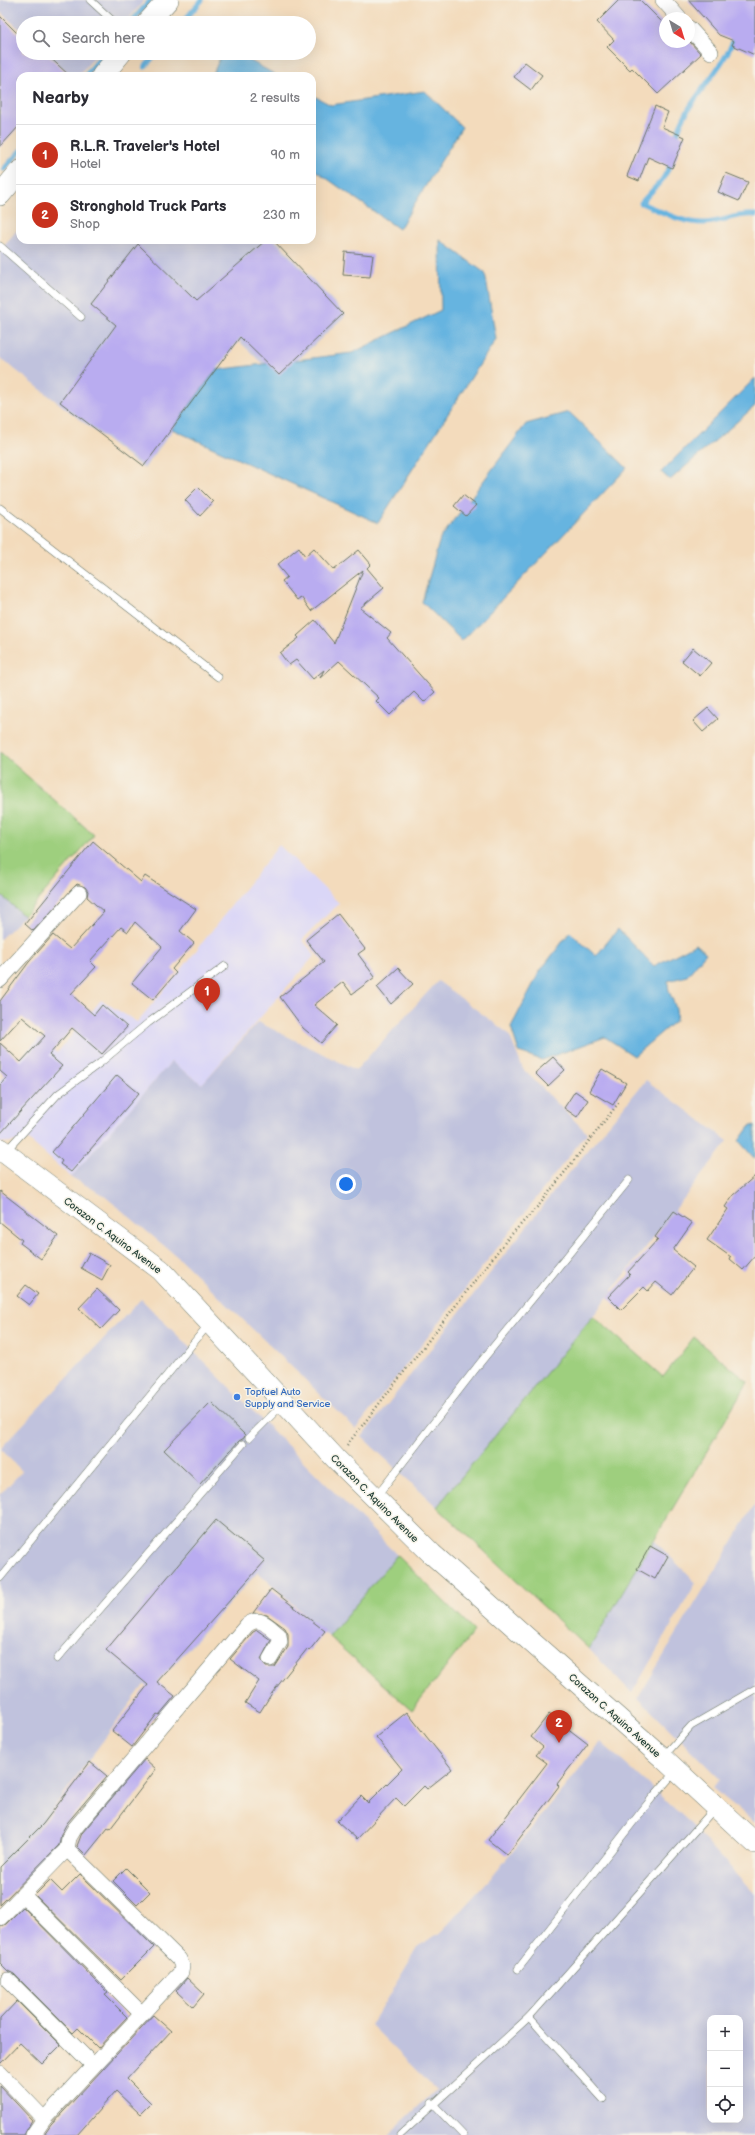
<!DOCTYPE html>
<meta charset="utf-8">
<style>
body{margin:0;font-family:"Balsamiq Sans",sans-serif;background:#f2f2f3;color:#2b2b33}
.controls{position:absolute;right:12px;bottom:12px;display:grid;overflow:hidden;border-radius:8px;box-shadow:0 4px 16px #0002}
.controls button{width:36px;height:36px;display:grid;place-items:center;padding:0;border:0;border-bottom:1px solid #e1e1e2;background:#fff;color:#2b2b33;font:20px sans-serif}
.compass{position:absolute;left:659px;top:12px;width:36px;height:36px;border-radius:50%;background:#fff;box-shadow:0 4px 16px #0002;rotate:142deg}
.you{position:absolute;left:346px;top:1184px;width:14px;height:14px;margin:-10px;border:3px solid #fff;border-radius:50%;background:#1a73e8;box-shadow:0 0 0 6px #1a73e833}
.badge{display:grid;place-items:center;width:26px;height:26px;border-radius:50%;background:#c8321e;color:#fff;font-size:13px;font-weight:700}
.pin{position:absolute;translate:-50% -33px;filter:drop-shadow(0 1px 2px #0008)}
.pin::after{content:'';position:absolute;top:21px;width:14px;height:12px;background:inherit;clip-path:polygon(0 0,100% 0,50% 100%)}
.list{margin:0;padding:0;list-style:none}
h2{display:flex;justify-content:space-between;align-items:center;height:52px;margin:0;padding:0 16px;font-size:17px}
h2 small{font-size:13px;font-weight:400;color:#7c7c81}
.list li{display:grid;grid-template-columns:26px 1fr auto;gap:12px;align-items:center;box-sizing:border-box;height:60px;padding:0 16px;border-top:1px solid #e1e1e2}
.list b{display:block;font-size:15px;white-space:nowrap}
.list p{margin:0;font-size:13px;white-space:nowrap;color:#7c7c81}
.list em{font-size:13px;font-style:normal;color:#7c7c81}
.icon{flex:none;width:22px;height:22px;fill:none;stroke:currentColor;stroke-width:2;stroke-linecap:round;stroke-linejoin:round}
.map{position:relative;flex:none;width:755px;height:2135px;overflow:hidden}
.search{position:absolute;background:#fff;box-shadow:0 4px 16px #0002;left:16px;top:16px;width:300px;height:44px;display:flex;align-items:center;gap:10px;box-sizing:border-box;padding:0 14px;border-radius:22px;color:#7c7c81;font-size:15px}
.panel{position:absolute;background:#fff;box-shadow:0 4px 16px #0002;left:16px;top:72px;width:300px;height:172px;border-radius:12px}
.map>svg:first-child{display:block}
.built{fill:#dad6f7}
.industrial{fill:#c0c2dd;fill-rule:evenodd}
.green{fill:#9ecf7e;stroke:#5e8659}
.water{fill:#66b4e0;stroke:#42788a}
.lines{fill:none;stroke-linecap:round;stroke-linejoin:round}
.stream{stroke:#66b4e0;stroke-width:5}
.building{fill:#b9acf0}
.lane-casing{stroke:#697464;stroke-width:8}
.street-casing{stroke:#697464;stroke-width:16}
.secondary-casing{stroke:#697464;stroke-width:22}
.path{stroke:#697464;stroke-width:2.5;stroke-dasharray:1 3;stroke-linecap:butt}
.lane{stroke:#fff;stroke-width:7}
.street{stroke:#fff;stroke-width:15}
.secondary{stroke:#fff;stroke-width:21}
.shop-dot{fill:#3f7fe0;stroke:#f7f3e8;stroke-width:1.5}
.labels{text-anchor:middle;stroke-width:3;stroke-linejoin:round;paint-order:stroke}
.street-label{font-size:10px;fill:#1f3d34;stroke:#f7f3e8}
.shop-label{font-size:10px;fill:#366cbe;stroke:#f7f3e8;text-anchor:start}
</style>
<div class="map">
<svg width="755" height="2135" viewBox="0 0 755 2135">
<rect width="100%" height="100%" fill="#f7f3e8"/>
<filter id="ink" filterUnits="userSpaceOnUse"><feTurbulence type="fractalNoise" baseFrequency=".025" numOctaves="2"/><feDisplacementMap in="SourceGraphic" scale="8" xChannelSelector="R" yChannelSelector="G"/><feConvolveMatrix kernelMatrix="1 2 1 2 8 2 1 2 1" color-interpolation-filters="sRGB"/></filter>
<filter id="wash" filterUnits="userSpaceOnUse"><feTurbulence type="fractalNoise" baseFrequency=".012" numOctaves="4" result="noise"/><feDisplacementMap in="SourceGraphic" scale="16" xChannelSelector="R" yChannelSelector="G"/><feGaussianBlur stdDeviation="0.9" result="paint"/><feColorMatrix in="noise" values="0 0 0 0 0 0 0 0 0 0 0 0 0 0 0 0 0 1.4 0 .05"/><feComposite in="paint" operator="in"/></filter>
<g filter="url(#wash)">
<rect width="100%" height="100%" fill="#f3dbbc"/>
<polygon class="built" points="279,845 339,903 302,940 315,955 202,1084 171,1062 71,1177 29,1140 0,1143 0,1081 39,1038 57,1053 101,1000 137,1022 181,970"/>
<g class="industrial">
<polygon points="0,0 145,0 125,23 23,23 23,32 0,12"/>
<polygon points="46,53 98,53 78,76 72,76"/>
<polygon points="20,226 20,240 276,240 346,315 278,379 239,341 144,469 0,358 0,251"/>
<polygon points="0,894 24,916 0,939"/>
<polygon points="438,981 509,1034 523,1069 587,1133 356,1429 180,1259 102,1194 71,1177 171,1062 202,1084 258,1022 356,1070"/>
<polygon points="646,1080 728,1141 593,1316 437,1507 362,1437 555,1190"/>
<polygon points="141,1299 397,1555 329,1637 258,1572 151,1690 144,1685 41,1825 0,1867 0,1495 22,1471 0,1449"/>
<polygon points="755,1504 755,1822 712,1788 720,1779 638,1698"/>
<polygon points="653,1539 696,1583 632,1693 589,1649"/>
<path d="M601,1742L686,1819L755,1894V2135H388L436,2090L371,2025L418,1947L441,1932L496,1872ZM710,2018H740V2120H710Z"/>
</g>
<g class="green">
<polygon points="0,752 94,835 24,916 0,894"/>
<polygon points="593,1316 663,1377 694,1337 748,1382 589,1649 437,1507"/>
<polygon points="397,1555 474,1631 412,1710 329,1637"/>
</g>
<g class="water">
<polygon points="222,53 236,53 278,76 212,76"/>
<polygon points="425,91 462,127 399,229 312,168 312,95 331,105"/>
<polygon points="440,240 485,273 496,339 378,523 172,429 216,370 352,353 441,310"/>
<polygon points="755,378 755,406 670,480 661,472"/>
<polygon points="569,412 627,468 462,641 422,602 440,539 526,424"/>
<path d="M618,929L654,966L696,944L706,953L687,976L668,981C667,997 679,1003 676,1020L634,1056L605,1037L542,1060L519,1052L511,1027L540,971L570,932L596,956Z"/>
<polygon points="755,1125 755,1159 739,1141 749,1127"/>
</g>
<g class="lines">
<g class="stream">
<polyline points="130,23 151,0"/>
<polyline points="182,23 202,0"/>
<polyline points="145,67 155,55"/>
<polyline points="85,76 104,53"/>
<path d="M676,139C685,99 722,74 735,36"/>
<path d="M672,163L662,180L641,203C661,211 681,223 703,223C721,223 736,213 755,215"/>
<polyline points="4,169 20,151"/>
</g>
</g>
<g id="blocks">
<g class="building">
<polygon points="619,0 640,0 665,25 665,42 689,41 701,54 658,94 632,68 630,70 607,47 614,40 597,22"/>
<polygon points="688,0 755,0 755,55 732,45 734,41 719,35"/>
<polygon points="0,16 23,39 23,53 45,53 70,76 20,76 20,125 0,147"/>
<polygon points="525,62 542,75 531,90 514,77"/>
<polygon points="655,106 668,112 662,127 685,137 672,168 648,157 639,181 627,176"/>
<polygon points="726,173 748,182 739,201 718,192"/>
<polygon points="266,240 273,240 343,314 279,375 240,337 144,466 60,402 116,325 91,304 138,244 196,301"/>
<polygon points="345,252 373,255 370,277 343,275"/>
<polygon points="198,487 213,502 200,516 185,500"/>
<polygon points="463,495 476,505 466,516 454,506"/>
<polygon points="299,547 305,556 314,548 334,570 359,550 371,564 367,568 384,588 360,608 391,633 387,638 435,692 424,702 414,692 390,715 376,701 379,698 339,661 320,678 324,670 313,679 296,660 289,665 280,653 299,638 297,636 315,620 334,643 363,570 311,611 301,597 297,600 282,581 287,577 277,565"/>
<polygon points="693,648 711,663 700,676 682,661"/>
<polygon points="708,708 718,719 703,732 693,721"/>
<polygon points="93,841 141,882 145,876 196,909 180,931 194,943 172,969 176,973 153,1000 132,983 162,947 135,922 128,932 121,927 90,961 96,967 71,994 94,1015 102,1005 127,1027 102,1054 72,1028 49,1055 62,1066 0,1134 0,1085 7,1077 0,1071 0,1043 21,1062 45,1036 22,1017 0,1041 0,1001 29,962 53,935 70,949 104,912 87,897 88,891 85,887 77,884 33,931 25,924"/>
<polygon points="338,914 365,949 358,954 375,977 352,994 343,982 314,1005 337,1025 321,1043 303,1028 280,997 324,962 306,940"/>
<polygon points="398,968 413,984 391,1004 377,987"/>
<polygon points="553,1057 565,1070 548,1086 535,1073"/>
<polygon points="602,1069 626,1083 613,1105 589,1091"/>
<polygon points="117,1075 139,1093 71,1172 60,1164 62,1161 52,1152"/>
<polygon points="575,1091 588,1100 577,1117 564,1108"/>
<polygon points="755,1176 755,1256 743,1270 730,1259 731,1257 707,1240 728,1209 725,1207 733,1195"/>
<polygon points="0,1191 58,1236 41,1259 20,1243 22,1240 0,1222"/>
<polygon points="674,1211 692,1223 673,1250 694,1267 672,1295 656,1282 648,1291 644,1287 621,1310 608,1297 630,1274 628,1272 658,1239 655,1237"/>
<polygon points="89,1253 110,1265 102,1280 81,1268"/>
<polygon points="26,1285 38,1294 29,1305 17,1296"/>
<polygon points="97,1289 119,1310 101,1329 79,1308"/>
<polygon points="211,1402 245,1435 244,1438 239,1441 200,1484 164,1450"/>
<polygon points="216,1520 265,1561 157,1682 175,1696 159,1715 157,1714 132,1747 112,1731 148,1685 106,1650"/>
<polygon points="650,1546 668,1556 655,1579 637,1569"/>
<polygon points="271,1589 325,1631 309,1651 307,1649 272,1693 260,1712 245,1703 259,1681 230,1659 253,1632 257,1630 271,1640 261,1659 266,1667 275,1667 288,1647 288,1634 285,1628 267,1615 253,1613"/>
<polygon points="407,1712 452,1769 427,1789 424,1786 404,1806 396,1798 357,1839 337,1821 361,1796 368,1803 402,1769 376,1737"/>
<polygon points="549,1714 588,1744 557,1784 559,1786 507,1855 488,1840 547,1763 536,1755 543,1747 531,1737"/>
<polygon points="145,1759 156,1769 110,1829 108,1828 86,1855 77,1846 82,1833"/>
<polygon points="90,1762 107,1776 67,1823 61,1834 59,1845 0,1905 0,1867 43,1824"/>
<polygon points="126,1868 150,1892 137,1905 113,1881"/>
<polygon points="80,1874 154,1947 121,1980 35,1895 50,1880 62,1892"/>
<polygon points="23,1907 108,1993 105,1995 127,2017 98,2048 78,2028 73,2033 14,1974 8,1971 0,1963 0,1927 6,1924"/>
<polygon points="187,1978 204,1994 193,2007 176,1991"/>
<polygon points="17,2001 61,2045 42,2064 20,2043 0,2064 0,2019"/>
<polygon points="153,2015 171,2031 127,2079 151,2103 140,2114 116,2091 77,2135 44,2135 51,2125"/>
<polygon points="0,2086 32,2120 24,2135 0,2135"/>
</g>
</g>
</g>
<g filter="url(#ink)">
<use href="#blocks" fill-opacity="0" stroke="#697464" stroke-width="1"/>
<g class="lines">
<g class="lane-casing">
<g id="lane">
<polyline points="90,0 115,23"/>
<polyline points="0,246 81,317"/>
<polyline points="0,508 218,677"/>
<polyline points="6,1151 58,1094 100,1063 148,1023 225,966"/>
<polyline points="249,1438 283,1404"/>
<polyline points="376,1497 480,1363 629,1180"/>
<polyline points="0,1578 209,1324"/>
<polyline points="57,1659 243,1444"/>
<polyline points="664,1756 691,1726 755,1689"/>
<polyline points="518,1969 652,1798 675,1772"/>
<polyline points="529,2017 603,2099"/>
<polyline points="432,2103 463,2135"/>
<polyline points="400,2135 529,2017 715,1808"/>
</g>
</g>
<g class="street-casing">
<g id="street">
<polyline points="663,0 679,18"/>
<polyline points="689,28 711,52"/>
<polyline points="0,980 79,893"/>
<polyline points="23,1895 141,2013"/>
<polyline points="0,1918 67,1849"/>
<polyline points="8,1980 93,2065"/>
<polyline points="0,2073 44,2119"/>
<path d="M33,2135L44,2119L181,1972L182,1966L179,1959L67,1849L69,1838L75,1828L247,1625C260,1615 268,1626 279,1635L280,1642L270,1659"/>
</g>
</g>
<g class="secondary-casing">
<g id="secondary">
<polyline points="147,23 168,0"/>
<polyline points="102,76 121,53"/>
<polyline points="0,195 20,171"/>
<polyline points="0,1149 161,1270 336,1459 432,1554 663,1758 755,1843"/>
</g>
</g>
<polyline class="path" points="347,1445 509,1237 540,1204 620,1101"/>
<use href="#lane" class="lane"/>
<use href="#street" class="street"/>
<use href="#secondary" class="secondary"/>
</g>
</g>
<circle class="shop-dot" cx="237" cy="1397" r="4"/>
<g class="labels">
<g class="street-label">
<text transform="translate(113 1235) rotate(37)" y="4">Corazon C. Aquino Avenue</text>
<text transform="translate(375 1498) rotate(45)" y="4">Corazon C. Aquino Avenue</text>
<text transform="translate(615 1715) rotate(42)" y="4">Corazon C. Aquino Avenue</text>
</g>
<g class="shop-label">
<text x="245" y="1395">Topfuel Auto<tspan x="245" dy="12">Supply and Service</tspan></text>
</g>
</g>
</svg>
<div class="controls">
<button>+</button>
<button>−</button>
<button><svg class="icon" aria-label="locate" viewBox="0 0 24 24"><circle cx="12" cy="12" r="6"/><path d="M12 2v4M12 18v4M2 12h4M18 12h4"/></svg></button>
</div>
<svg class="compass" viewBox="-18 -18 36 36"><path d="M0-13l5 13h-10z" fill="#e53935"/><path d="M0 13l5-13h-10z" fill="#7c7c81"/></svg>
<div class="you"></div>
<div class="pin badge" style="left:207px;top:1011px">1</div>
<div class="pin badge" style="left:559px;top:1743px">2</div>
<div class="search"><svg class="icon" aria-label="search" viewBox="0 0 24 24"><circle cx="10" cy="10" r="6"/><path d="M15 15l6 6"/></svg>Search here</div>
<section class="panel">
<h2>Nearby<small>2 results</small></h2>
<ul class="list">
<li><span class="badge">1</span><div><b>R.L.R. Traveler's Hotel</b><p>Hotel</p></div><em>90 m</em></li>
<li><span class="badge">2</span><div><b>Stronghold Truck Parts</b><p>Shop</p></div><em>230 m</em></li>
</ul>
</section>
</div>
